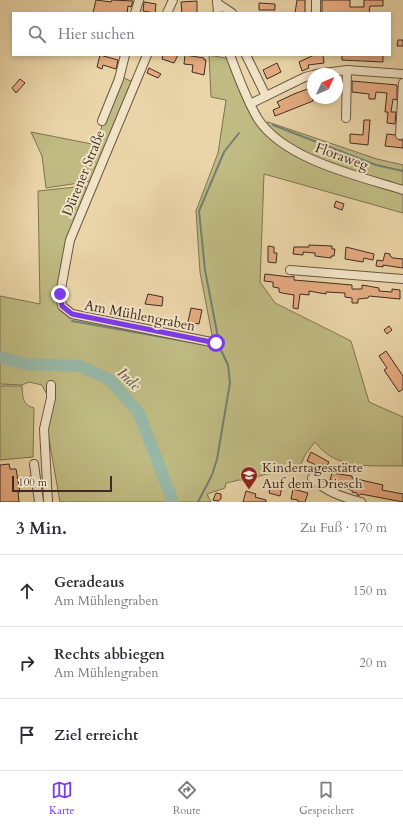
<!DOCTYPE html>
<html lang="de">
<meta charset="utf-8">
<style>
body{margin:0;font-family:Cardo,serif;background:#f2f2f3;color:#2b2b33}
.compass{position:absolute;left:307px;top:68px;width:36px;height:36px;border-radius:50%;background:#fff;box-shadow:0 2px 6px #0003;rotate:46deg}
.scale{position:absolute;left:12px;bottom:10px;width:100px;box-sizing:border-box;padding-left:4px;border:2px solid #3f2b23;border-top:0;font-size:11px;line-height:14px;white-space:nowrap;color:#3f2b23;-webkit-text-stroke:3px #f1e4c6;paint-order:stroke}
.stop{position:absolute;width:12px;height:12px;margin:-9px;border:3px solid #7c3aed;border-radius:50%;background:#fff}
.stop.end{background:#7c3aed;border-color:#fff;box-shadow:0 1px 4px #0008}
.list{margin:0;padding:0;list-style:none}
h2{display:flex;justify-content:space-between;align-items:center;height:52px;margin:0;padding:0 16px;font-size:17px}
h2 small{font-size:13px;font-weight:400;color:#7c7c81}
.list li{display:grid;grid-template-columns:26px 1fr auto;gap:12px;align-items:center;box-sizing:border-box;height:72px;padding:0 16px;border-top:1px solid #e1e1e2}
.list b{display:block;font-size:15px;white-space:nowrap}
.list p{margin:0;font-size:13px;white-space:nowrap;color:#7c7c81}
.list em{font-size:13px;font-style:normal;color:#7c7c81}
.icon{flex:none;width:22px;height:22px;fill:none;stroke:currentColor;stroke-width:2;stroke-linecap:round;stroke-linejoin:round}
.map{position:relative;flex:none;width:403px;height:502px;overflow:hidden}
.search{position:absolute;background:#fff;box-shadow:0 2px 6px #0003;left:12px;right:12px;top:12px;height:44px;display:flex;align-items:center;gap:10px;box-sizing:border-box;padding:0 14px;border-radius:0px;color:#7c7c81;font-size:15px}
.sheet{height:268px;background:#fff}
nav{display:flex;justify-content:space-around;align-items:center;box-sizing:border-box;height:56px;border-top:1px solid #e1e1e2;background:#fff;font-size:11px;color:#7c7c81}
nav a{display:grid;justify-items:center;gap:2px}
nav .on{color:#7c3aed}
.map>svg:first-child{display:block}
.green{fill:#bfbb82;stroke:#7f7352}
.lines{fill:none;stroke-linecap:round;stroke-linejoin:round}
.stream{stroke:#748073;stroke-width:2}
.river{stroke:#98b9a9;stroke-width:12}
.building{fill:#e6ab81;stroke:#3f2b23}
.minor-casing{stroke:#6a5644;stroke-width:10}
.minor{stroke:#f1e4c6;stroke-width:8}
.route{stroke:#7c3aed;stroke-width:5}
.labels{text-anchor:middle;stroke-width:4;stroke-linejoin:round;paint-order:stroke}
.street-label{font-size:14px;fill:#3f2b23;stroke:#f1e4c6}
.poi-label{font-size:14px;fill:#3f2b23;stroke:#f1e4c6;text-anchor:start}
.water-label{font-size:15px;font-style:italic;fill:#554e44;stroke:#f1e4c6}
</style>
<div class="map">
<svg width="403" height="502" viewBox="0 0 403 502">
<rect width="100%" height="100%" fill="#ead5a8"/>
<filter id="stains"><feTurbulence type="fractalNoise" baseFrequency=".005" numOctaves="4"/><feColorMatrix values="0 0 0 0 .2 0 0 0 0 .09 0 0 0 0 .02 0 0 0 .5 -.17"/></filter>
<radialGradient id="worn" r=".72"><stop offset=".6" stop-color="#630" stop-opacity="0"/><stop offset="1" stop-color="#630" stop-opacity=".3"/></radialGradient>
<g class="green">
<path d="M209,55L230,59L247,104L258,125L268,122L377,159L403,165V213L264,174L260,282L275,303L351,341L369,402L403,417V466C370,465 337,471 315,442L305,455L298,471L266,474L247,480H239L226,483L225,488L207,494L211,502H60L47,428L54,395L46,393L42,385L29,382L22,385L0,384V296L40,304L38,191L85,186L87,192L59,294L71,316L213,340L200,272L196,211L218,153L226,100L211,97Z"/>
<polygon points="122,77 133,82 92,181 46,188 42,156 31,132 97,145 103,121"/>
<path d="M0,386H22C23,397 22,405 34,408L33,457L0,460Z"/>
</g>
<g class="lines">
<g class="stream">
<polyline points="273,125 376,165 403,171"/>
<polyline points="72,321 207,345"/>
<polyline points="220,348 205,270 199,211 224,152 239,133"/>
<polyline points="198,502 212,475 217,459 230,383 228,365 220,348 215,347"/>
</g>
<polyline class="river" points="0,357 26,364 80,366 110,380 139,413 173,502"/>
</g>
<g class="building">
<polygon points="96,0 111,2 112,0 133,1 131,7 128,6 127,13 93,13"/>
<polygon points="297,0 305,0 305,13 295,13"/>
<polygon points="322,0 350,0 350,7 364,7 364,0 383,0 383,6 370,6 369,13 322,13"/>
<polygon points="197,1 197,13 182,13 181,2"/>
<polygon points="144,2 156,4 155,13 143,11"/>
<polygon points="259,3 275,4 275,10 259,10"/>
<polygon points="398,40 403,40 403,46 397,46"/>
<polygon points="100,55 118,60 116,69 103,65 102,69 97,67"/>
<polygon points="163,55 178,55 174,63 162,59"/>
<polygon points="185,55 204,58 204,60 206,60 204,75 192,72 193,65 184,64"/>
<polygon points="314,55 323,55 324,63 308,65 309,68 302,71 299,62"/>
<polygon points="342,55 383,55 383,62 342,60"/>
<polygon points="277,63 281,72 267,79 263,70"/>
<polygon points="149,68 161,74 158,78 147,73"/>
<polygon points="20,79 25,83 16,93 12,88"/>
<polygon points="352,81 397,85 397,100 393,99 391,112 396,112 395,124 387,123 388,112 385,112 387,93 376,92 375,99 369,99 369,94 352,92"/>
<polygon points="313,87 313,101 275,116 273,110 280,107 277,102 294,94"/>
<polygon points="364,120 370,120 368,145 350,143 350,134 363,135"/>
<polygon points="387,134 395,135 399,140 403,140 403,148 385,146"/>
<polygon points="336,201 344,204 342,210 334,207"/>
<polygon points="309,245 332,246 332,249 335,249 334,256 331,256 331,258 315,256 315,253 303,252 303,255 293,254 294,247 309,247"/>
<polygon points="268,246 274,247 274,253 277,253 276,263 268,262"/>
<polygon points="346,247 374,254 373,260 364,258 363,262 345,259"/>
<polygon points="385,253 390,254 390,256 393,258 403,259 403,268 383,265 383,267 376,266 377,260 383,261"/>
<polygon points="265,274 290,277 294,276 294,280 352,285 352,289 362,289 362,285 379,288 379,291 392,292 392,289 400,290 400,299 369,296 368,298 358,299 358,303 352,303 352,298 345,297 345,293 326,292 326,294 309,291 309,295 300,294 298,309 293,308 294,295 282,293 279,292 279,288 273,287 273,282 264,281"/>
<polygon points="148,294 163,297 162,306 145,304"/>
<polygon points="191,308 202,310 199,324 188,322"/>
<polygon points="389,326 392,330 387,334 384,330"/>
<polygon points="386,351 403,376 403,389 399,392 384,370 387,368 379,356"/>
<polygon points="311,452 329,462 327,466 322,464 321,467 307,461"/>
<polygon points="9,464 10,469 16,469 20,492 18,492 19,502 0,502 0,465"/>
<polygon points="332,473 352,476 352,478 383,485 382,490 403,494 403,502 361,494 358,496 357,493 352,492 352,490 335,486 336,481 330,480"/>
<polygon points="271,484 282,487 280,496 269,493"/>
<polygon points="293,489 308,493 305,502 298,502 298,500 291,499"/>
<polygon points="246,491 256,494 255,497 266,500 266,502 243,502"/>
<polygon points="216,493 221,494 221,499 218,501 213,500"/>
</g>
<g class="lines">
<g class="minor-casing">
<g id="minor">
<polyline points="217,0 218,13"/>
<polyline points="217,3 232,13"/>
<polyline points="135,13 139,0"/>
<polyline points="167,13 173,0"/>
<polyline points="316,13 316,0"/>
<polyline points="147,55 70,240 60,294 62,306 72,314 216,343"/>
<path d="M230,55C238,76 246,99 258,119C285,160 359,176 403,190"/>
<polyline points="246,55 266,96"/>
<polyline points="316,74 347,70 403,74"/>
<polyline points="250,104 305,77 313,75"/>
<polyline points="346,118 347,70"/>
<polyline points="102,121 119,79 125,55"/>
<polyline points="400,135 403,83"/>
<polyline points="290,270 403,279"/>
<polyline points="34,464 39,502"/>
<path d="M312,478C326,492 342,497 361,502"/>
<polyline points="48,502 44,429 51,398 51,385"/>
</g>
</g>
<use href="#minor" class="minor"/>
</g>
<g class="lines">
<polyline class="route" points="60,294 62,306 72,314 216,343"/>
</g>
<defs>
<g id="school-pin" transform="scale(0.9)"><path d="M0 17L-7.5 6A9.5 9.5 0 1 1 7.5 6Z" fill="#8f2418" stroke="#f1e4c6"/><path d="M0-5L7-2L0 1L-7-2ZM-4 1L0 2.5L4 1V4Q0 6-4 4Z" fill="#fff"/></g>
</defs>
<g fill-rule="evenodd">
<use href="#school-pin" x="249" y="475"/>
</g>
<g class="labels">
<g class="street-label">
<text transform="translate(342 156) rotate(20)" y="5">Floraweg</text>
<text transform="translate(83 173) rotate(-68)" y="5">Dürener Straße</text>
<text transform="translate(140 315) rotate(11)" y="5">Am Mühlengraben</text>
</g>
<g class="poi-label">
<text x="262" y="472">Kindertagesstätte<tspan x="262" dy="16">Auf dem Driesch</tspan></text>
</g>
<g class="water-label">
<text transform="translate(129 379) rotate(44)" y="5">Inde</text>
</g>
</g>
<rect width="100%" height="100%" filter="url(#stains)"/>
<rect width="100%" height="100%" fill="url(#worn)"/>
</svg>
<svg class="compass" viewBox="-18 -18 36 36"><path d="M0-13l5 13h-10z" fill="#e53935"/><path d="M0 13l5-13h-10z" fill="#7c7c81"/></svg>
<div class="scale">100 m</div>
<div class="stop" style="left:216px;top:343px"></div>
<div class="stop end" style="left:60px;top:294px"></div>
<div class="search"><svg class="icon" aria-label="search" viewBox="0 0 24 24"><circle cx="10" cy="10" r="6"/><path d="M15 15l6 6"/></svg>Hier suchen</div>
</div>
<section class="sheet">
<h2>3 Min.<small>Zu Fuß · 170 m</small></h2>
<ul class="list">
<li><svg class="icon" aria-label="ahead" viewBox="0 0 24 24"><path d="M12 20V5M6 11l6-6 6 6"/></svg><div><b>Geradeaus</b><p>Am Mühlengraben</p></div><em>150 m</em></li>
<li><svg class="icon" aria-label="right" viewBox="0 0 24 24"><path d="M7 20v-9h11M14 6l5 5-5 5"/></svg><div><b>Rechts abbiegen</b><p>Am Mühlengraben</p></div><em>20 m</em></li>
<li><svg class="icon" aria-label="arrive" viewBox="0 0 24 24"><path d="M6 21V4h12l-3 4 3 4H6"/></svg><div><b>Ziel erreicht</b></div></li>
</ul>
</section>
<nav>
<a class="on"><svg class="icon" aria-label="map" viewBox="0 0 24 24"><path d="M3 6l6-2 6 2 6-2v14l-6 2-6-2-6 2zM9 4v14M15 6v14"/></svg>Karte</a>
<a><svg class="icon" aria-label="directions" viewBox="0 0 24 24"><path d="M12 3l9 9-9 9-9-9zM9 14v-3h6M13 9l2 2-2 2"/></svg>Route</a>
<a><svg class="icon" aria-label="saved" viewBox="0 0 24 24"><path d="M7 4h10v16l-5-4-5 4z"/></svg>Gespeichert</a>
</nav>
